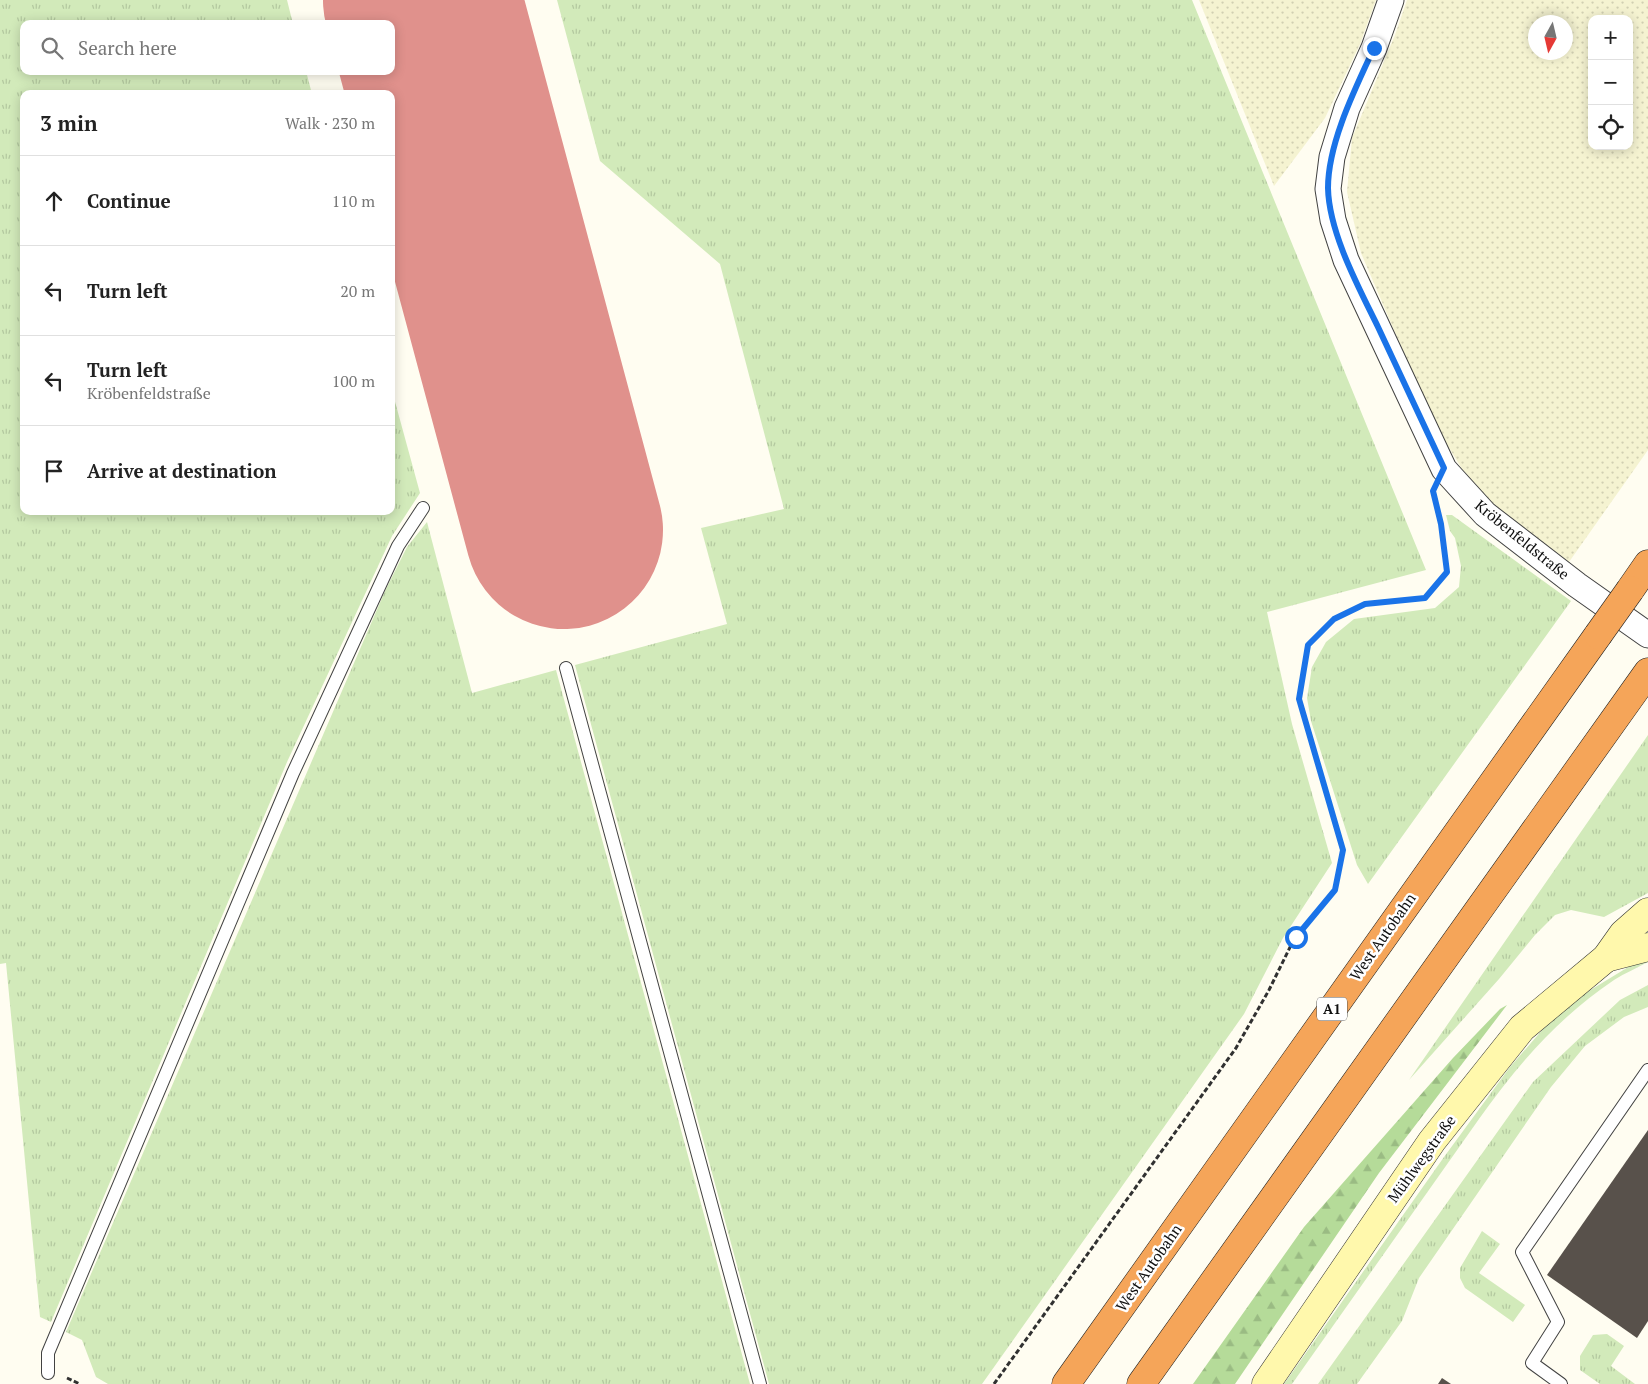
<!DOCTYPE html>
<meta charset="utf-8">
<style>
body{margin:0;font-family:"PT Serif",serif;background:#f2f2f2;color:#222}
.controls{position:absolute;right:15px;top:15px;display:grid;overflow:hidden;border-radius:10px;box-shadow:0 2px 12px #0003}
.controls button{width:45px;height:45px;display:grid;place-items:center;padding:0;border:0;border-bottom:1px solid #e0e0e0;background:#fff;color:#222;font:25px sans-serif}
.compass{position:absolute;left:1528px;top:15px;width:45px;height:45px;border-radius:50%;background:#fff;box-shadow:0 2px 12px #0003;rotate:188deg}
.stop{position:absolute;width:15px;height:15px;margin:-11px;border:4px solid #1a73e8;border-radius:50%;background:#fff}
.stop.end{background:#1a73e8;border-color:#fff;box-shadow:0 1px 5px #0008}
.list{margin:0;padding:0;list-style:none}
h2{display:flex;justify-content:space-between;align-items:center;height:65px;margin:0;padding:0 20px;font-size:21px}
h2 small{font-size:16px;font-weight:400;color:#767676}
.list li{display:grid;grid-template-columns:32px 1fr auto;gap:15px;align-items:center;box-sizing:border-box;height:90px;padding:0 20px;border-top:1px solid #e0e0e0}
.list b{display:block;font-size:19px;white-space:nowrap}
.list p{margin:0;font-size:16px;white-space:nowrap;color:#767676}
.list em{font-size:16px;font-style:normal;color:#767676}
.icon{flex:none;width:28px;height:28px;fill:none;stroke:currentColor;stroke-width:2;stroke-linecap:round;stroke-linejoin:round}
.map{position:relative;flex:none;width:1648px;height:1384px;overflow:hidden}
.search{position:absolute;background:#fff;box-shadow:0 2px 12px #0003;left:20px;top:20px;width:375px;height:55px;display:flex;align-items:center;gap:12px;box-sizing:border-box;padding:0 18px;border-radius:10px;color:#767676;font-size:19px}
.panel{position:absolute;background:#fff;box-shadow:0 2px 12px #0003;left:20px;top:90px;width:375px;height:425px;border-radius:10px}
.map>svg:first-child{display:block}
.farmland{fill:url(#farmland-dots);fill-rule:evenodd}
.grass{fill:url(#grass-tufts)}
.forest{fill:url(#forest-firs)}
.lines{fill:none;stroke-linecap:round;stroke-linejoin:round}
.runway{stroke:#e0918c;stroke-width:198}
.building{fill:#58514b}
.lane-casing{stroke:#424242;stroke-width:14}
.street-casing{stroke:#424242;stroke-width:27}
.secondary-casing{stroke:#313131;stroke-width:29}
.highway-casing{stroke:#202020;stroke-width:29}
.path{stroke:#313131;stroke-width:3;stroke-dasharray:5 2.5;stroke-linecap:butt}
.lane{stroke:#fff;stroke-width:12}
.street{stroke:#fff;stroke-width:25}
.secondary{stroke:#fff8ac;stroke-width:28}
.highway{stroke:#f5a559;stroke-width:28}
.highway-bridge-casing{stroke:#202020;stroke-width:29;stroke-linecap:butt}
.highway-bridge{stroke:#f5a559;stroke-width:28}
.route{stroke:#1a73e8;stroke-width:6}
.labels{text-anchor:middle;stroke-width:5;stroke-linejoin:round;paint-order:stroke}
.shield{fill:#fff;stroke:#575757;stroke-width:1}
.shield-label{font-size:14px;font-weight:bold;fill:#0f0f0f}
.street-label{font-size:15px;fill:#0f0f0f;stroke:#fff}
</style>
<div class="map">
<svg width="1648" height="1384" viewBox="0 0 1648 1384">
<defs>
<pattern id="farmland-dots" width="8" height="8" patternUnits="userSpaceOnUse" patternTransform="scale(1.25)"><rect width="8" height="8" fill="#f5f3d1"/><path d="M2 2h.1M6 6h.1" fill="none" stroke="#d1cfb2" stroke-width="1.8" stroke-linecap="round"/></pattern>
<pattern id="grass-tufts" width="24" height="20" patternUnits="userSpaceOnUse" patternTransform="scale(1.25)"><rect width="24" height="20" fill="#d2eaba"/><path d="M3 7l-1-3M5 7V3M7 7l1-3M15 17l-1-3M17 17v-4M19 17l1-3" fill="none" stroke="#b3c89f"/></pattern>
<pattern id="forest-firs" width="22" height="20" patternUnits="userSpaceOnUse" patternTransform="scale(1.25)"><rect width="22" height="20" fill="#b5db99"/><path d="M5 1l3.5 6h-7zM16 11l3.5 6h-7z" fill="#9abb83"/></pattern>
</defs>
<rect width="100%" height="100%" fill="#fffdf1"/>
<g class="farmland">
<polygon points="1199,0 1376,0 1360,44 1325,118 1274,186"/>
<path d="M1407,0H1648V450L1569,562L1494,506L1462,469L1433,421L1361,253L1347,192L1352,138L1395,35ZM1592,19H1629V146H1592ZM1536,22H1566V52H1536Z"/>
</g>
<g class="grass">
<polygon points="0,0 287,0 293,24 24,24 24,71 306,71 312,94 24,94 24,511 391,511 391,387 420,493 392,536 287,762 51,1322 40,1317 6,963 0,964"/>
<polygon points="557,0 1192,0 1426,570 1267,612 1292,724 1332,863 1283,938 1244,1014 982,1384 769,1384 575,665 727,624 701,528 784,509 720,264 600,161"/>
<polygon points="1446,515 1452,515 1571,601 1368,884 1357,865 1311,721 1307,698 1312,667 1326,642 1354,619 1435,608 1459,587 1461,566 1455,538 1450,531"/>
<polygon points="427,522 472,693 556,670 750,1384 108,1384 96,1377 82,1340 66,1332 385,591 407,547"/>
<polygon points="1648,735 1648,893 1604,917 1571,910 1555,915 1535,935 1499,979 1409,1080"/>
<path d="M1648,955V962C1637,968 1625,973 1614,980C1559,1017 1517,1065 1479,1119L1292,1384H1284L1444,1157L1510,1067L1550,1021L1579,997Z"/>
<polygon points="1648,985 1648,1007 1624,1017 1585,1046 1551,1087 1419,1278 1402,1321 1357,1384 1318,1384 1533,1082 1620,1000"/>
<polygon points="1482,1231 1500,1244 1479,1273 1525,1305 1513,1322 1465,1288 1460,1278 1460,1268"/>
<polygon points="1607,1334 1624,1346 1611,1366 1635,1384 1600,1384 1580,1370 1580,1356 1593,1335"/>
</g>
<polygon class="forest" points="1507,1005 1379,1173 1235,1384 1193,1384 1304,1227 1453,1058 1500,1009"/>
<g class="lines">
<polyline class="runway" points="422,0 564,530"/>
</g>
<g class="building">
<polygon points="1648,1130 1648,1321 1637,1338 1547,1275"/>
<polygon points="1442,1378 1451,1384 1438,1384"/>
</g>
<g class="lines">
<g class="lane-casing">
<g id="lane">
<polyline points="566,668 760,1384"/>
<polyline points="48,1373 48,1353 293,773 398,546 423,508"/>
<polyline points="1561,1384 1532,1363 1558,1322 1522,1252 1648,1070"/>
</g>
</g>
<g class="street-casing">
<polyline id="street" points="1391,0 1374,48 1347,108 1332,157 1328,189 1333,220 1346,260 1444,469 1485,514 1577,585 1648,635"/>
</g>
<g class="secondary-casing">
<g id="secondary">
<polyline points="1606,958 1648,947"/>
<polyline points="1266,1384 1432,1141 1522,1028 1606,958 1623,934 1648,912"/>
</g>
</g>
<g class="highway-casing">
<g id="highway">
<polyline points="1630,590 1648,564"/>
<polyline points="1066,1384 1598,635"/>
<polyline points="1141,1384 1648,672"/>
</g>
</g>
<g class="path">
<polyline points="67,1378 80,1384"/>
<polyline points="994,1384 1236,1048 1269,990 1295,937 1335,890 1343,850 1299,699 1308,645 1334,619 1365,604 1425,598 1447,572 1441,524 1436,503"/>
</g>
<use href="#lane" class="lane"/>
<use href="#street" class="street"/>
<use href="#secondary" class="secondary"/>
<use href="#highway" class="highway"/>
<g class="highway-bridge-casing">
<polyline id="highway-bridge" points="1598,635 1630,590"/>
</g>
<use href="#highway-bridge" class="highway-bridge"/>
</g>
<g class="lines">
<path class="route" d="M1296,937L1335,890L1343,850L1299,699L1308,645L1334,619L1365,604L1425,598L1447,572L1441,524L1433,491L1444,468C1422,421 1400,374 1378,327C1359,288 1329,233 1328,188C1328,143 1355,89 1374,48"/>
</g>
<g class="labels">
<rect class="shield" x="1317" y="997.5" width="30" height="23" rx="4"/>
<g class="shield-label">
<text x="1332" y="1014">A1</text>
</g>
<g class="street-label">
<text transform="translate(1522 540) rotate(39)" y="5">Kröbenfeldstraße</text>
<text transform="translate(1383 937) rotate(-55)" y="5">West Autobahn</text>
<text transform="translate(1422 1159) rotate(-54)" y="5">Mühlwegstraße</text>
<text transform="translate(1149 1268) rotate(-55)" y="5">West Autobahn</text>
</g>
</g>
</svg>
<div class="controls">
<button>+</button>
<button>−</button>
<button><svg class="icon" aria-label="locate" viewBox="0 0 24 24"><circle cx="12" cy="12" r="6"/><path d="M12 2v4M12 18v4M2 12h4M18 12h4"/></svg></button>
</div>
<svg class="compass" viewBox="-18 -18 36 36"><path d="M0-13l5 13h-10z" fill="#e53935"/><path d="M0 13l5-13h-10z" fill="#767676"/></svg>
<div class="stop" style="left:1296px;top:937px"></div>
<div class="stop end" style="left:1374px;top:48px"></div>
<div class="search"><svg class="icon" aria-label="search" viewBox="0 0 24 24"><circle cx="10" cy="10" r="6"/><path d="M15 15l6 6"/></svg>Search here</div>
<section class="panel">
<h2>3 min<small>Walk · 230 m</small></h2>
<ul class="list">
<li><svg class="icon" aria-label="ahead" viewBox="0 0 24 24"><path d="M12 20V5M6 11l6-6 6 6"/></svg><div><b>Continue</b></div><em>110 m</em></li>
<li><svg class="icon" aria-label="left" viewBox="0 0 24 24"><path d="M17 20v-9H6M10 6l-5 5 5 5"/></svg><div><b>Turn left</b></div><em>20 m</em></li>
<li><svg class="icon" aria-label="left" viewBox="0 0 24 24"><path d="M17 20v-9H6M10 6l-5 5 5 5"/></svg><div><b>Turn left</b><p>Kröbenfeldstraße</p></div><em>100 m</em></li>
<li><svg class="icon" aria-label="arrive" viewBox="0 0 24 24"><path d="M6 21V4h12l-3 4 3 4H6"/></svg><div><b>Arrive at destination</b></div></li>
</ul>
</section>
</div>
